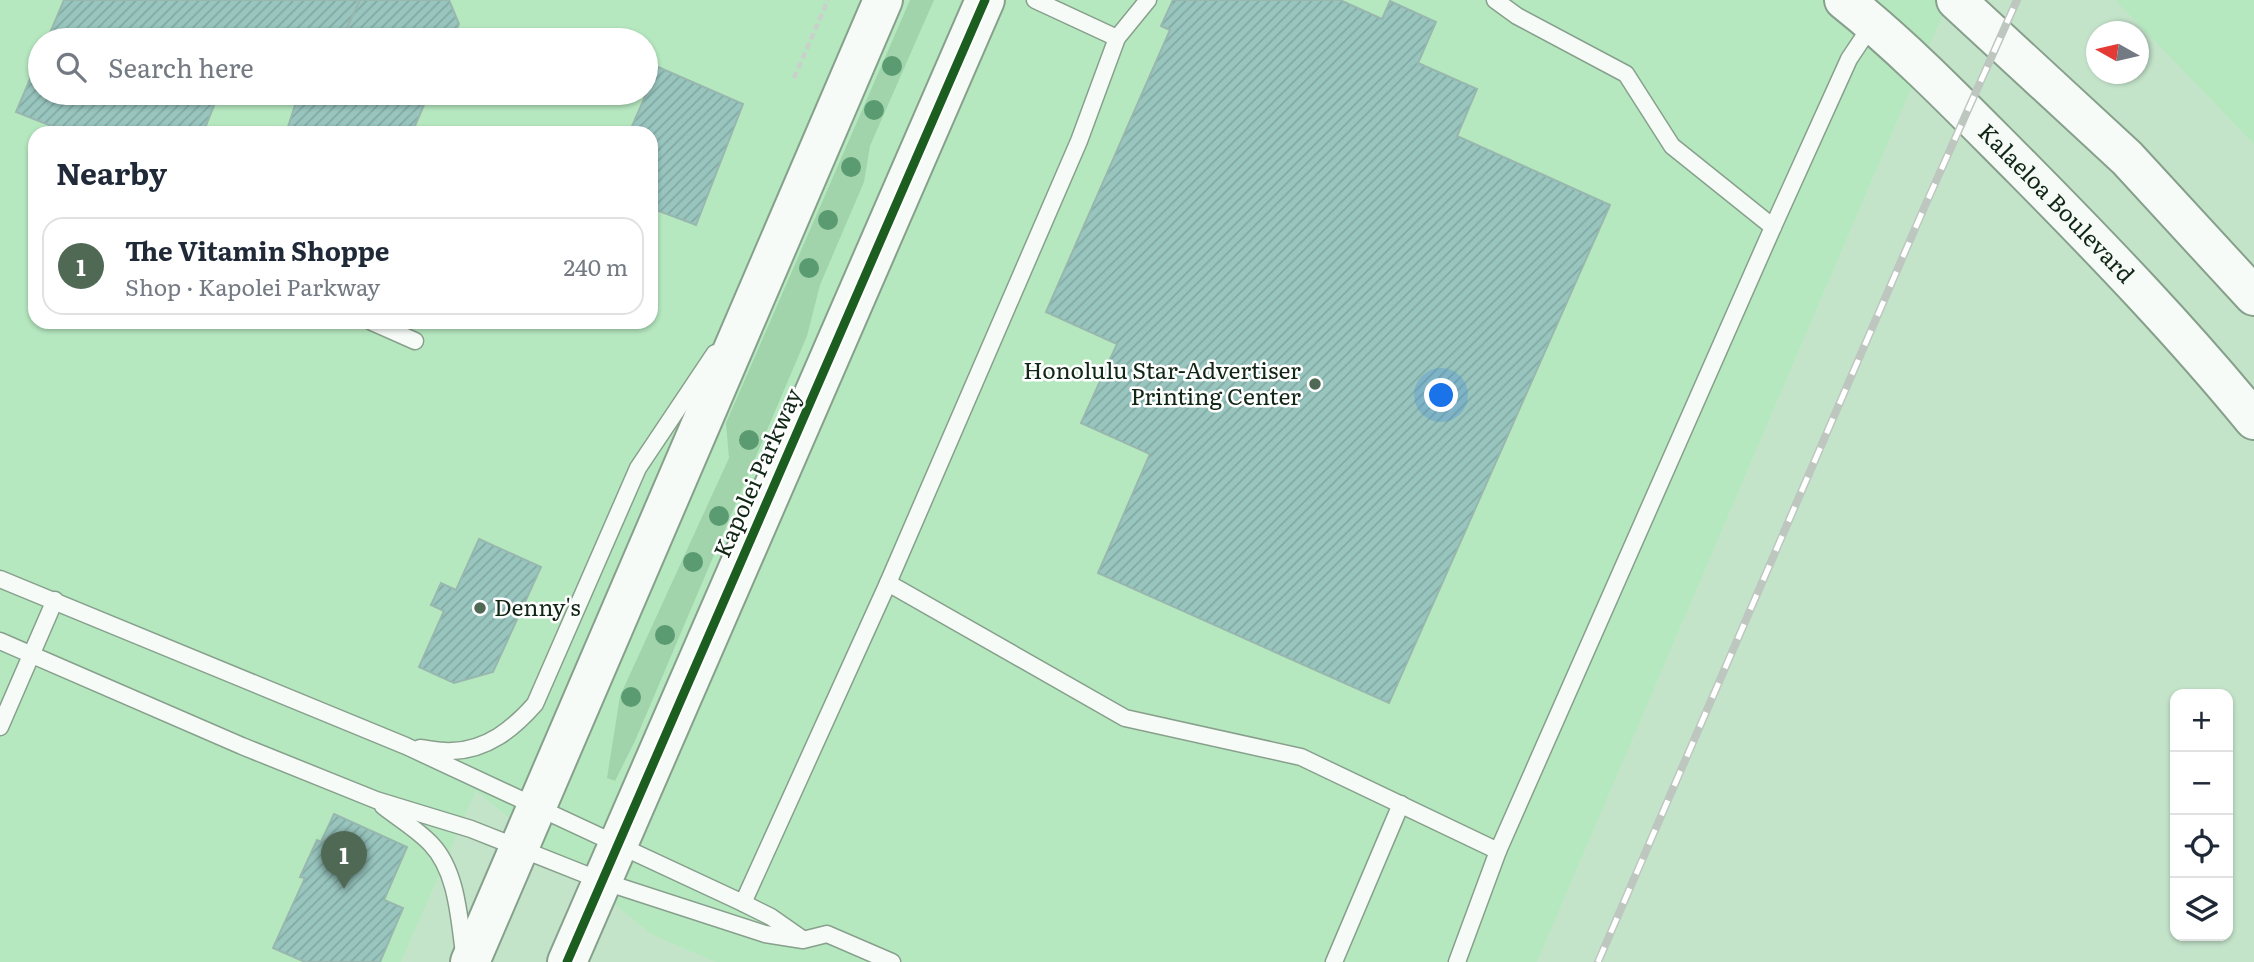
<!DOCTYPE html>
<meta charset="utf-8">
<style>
body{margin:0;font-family:Literata,serif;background:#f2f2f3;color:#1f2937}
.controls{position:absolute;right:21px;bottom:21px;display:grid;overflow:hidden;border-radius:14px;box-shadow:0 2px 5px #0004}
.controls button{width:63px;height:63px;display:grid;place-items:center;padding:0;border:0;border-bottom:2px solid #e0e1e3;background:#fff;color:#1f2937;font:35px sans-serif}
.compass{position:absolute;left:2086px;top:21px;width:63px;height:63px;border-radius:50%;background:#fff;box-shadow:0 2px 5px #0004;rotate:278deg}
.you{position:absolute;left:1442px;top:396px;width:24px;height:24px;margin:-18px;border:5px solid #fff;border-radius:50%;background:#1a73e8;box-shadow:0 0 0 10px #1a73e833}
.badge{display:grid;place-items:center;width:46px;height:46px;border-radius:50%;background:#506955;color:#fff;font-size:23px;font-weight:700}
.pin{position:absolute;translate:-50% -58px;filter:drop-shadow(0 2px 4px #0008)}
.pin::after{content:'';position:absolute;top:37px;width:24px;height:21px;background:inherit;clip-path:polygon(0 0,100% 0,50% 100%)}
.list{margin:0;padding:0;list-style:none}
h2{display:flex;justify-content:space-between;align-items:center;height:91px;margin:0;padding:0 28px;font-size:30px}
h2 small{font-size:23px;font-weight:400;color:#747a83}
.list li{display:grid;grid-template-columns:46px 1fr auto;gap:21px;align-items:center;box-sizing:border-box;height:98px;margin:0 14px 14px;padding:0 14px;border:2px solid #e0e1e3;border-radius:21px}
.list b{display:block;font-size:26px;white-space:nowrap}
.list p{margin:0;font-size:23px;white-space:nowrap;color:#747a83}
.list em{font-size:23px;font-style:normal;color:#747a83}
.icon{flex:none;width:38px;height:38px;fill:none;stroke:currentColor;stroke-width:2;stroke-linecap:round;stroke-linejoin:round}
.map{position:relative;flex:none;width:2254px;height:962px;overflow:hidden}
.search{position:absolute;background:#fff;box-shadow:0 2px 5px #0004;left:28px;top:28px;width:630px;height:77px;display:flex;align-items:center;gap:18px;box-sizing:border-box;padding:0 24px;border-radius:38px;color:#747a83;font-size:26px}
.panel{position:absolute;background:#fff;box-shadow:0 2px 5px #0004;left:28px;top:126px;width:630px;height:203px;border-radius:21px}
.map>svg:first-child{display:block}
.built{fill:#b6e8c0;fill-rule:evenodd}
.grass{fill:#a1d4ab}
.building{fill:url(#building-hatch);stroke:#98b7ae;stroke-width:2}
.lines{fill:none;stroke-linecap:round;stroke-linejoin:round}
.lane-casing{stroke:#87a08c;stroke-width:19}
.secondary-casing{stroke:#87a08c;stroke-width:42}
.path{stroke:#c8d2ca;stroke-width:4.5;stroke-dasharray:7 3.5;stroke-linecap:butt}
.lane{stroke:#f6fbf7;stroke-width:16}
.secondary{stroke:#f6fbf7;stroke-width:38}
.rail-casing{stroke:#bec6c0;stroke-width:8}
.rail{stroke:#fff;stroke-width:5;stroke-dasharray:16;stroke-linecap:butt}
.cycleway-casing{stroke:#fff;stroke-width:13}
.cycleway{stroke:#1b5e20;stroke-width:9}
.tree{fill:#5a9b71}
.poi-dot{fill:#506955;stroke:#fff;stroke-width:2.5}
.labels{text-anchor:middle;stroke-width:5;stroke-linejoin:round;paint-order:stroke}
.street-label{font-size:23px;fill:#112716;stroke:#fff}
.poi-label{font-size:23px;fill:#112716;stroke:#fff;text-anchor:end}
</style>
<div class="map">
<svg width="2254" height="962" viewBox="0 0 2254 962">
<defs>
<pattern id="building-hatch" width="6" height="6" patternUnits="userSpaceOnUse" patternTransform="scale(1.75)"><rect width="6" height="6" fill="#98c5be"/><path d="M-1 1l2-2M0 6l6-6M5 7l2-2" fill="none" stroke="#82a9a3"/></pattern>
</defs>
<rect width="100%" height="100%" fill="#c4e4ca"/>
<g class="built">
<path d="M0,0H1949L1537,962H715L651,934L476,791L401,962H0ZM40,40H646V93H40ZM35,133H651V322H35Z"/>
<polygon points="2116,0 2254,0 2254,144 2116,1"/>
</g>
<polygon class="grass" points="910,0 934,0 870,146 864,182 820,285 807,336 635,741 615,781 607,778 620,696 729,458 726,423"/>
<g class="building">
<polygon points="64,0 360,0 341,40 47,40"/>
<polygon points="360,0 449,0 459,24 452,40 341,40"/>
<polygon points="1173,0 1340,0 1382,19 1390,1 1436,22 1418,63 1477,89 1457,136 1610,205 1389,703 1098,573 1150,454 1081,423 1117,344 1046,312 1170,30 1161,26"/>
<polygon points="40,56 40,93 219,93 203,133 69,133 16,112"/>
<polygon points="658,67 743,104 696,225 651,208 651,133 629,133"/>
<polygon points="299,93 318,94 429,93 412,133 304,133 288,127"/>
<polygon points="479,539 541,567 493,672 454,683 419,667 444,611 431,605 441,583 456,590"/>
<polygon points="334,814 407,847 384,900 403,908 380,962 305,962 273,948 305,878 300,877 317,840 321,842"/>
</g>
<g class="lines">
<g class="lane-casing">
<g id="lane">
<polyline points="1035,0 1117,38"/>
<polyline points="1495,0 1517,16 1626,74 1672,146 1773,227"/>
<polyline points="372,322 415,341"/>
<polyline points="0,579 406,746 743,903 771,917 801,938"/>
<polyline points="888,583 1125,718 1301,757 1498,851"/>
<polyline points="0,641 242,746 376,800 471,829 602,881 765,934 803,940 827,934 892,962"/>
<polyline points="0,727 55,600"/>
<path d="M420,748C430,749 442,752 452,751C487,750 513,729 535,704L638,468L715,353"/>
<path d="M383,806C398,818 418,830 431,844C457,871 459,918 464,953"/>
<polyline points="743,903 888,583 1079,141 1117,38 1148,0"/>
<polyline points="1334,962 1401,804"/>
<polyline points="1457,962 1498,851 1773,227 1849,59 1873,23"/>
</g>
</g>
<g class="secondary-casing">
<g id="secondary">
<path id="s1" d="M1844,0C1908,51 1965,111 2023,169C2103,250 2182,332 2254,420"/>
<polyline points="1956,0 2127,158 2254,296"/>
<polyline points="470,962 883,0"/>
<polyline points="567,962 985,0"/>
</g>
</g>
<polyline class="path" points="794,78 828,0"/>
<use href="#lane" class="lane"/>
<use href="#secondary" class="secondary"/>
<g class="rail-casing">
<polyline id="rail" points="1598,962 1924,208 2017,0"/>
</g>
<use href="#rail" class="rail"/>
<g class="cycleway-casing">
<polyline id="cycleway" points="567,962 985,0"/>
</g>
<use href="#cycleway" class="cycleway"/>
</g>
<g class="tree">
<circle cx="892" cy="66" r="10"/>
<circle cx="874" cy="110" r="10"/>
<circle cx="851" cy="167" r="10"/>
<circle cx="828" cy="220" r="10"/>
<circle cx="809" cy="268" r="10"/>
<circle cx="749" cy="440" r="10"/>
<circle cx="719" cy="516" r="10"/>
<circle cx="693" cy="562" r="10"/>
<circle cx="665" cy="635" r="10"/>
<circle cx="631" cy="697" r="10"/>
</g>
<g class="poi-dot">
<circle cx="1315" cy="384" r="7"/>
<circle cx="480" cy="608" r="7"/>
</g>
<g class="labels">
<g class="street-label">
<text dy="8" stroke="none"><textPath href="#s1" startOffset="294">Kalaeloa Boulevard</textPath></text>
<text transform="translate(758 473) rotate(-66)" y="8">Kapolei Parkway</text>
</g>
<g class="poi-label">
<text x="1301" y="379">Honolulu Star-Advertiser<tspan x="1301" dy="26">Printing Center</tspan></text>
<text x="494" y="616" text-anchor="start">Denny's</text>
</g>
</g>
</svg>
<div class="controls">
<button>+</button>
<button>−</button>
<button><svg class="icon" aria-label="locate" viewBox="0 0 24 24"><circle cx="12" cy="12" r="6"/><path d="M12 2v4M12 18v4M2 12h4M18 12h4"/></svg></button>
<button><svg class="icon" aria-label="layers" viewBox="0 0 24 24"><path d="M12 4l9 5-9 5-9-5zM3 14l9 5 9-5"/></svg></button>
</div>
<svg class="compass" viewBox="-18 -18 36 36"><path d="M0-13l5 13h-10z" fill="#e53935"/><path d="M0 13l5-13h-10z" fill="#747a83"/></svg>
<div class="you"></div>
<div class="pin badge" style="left:344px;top:889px">1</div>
<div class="search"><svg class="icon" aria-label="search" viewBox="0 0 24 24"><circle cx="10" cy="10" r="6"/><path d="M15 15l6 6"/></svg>Search here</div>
<section class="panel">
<h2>Nearby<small></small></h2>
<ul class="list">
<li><span class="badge">1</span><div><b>The Vitamin Shoppe</b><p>Shop · Kapolei Parkway</p></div><em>240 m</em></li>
</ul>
</section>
</div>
